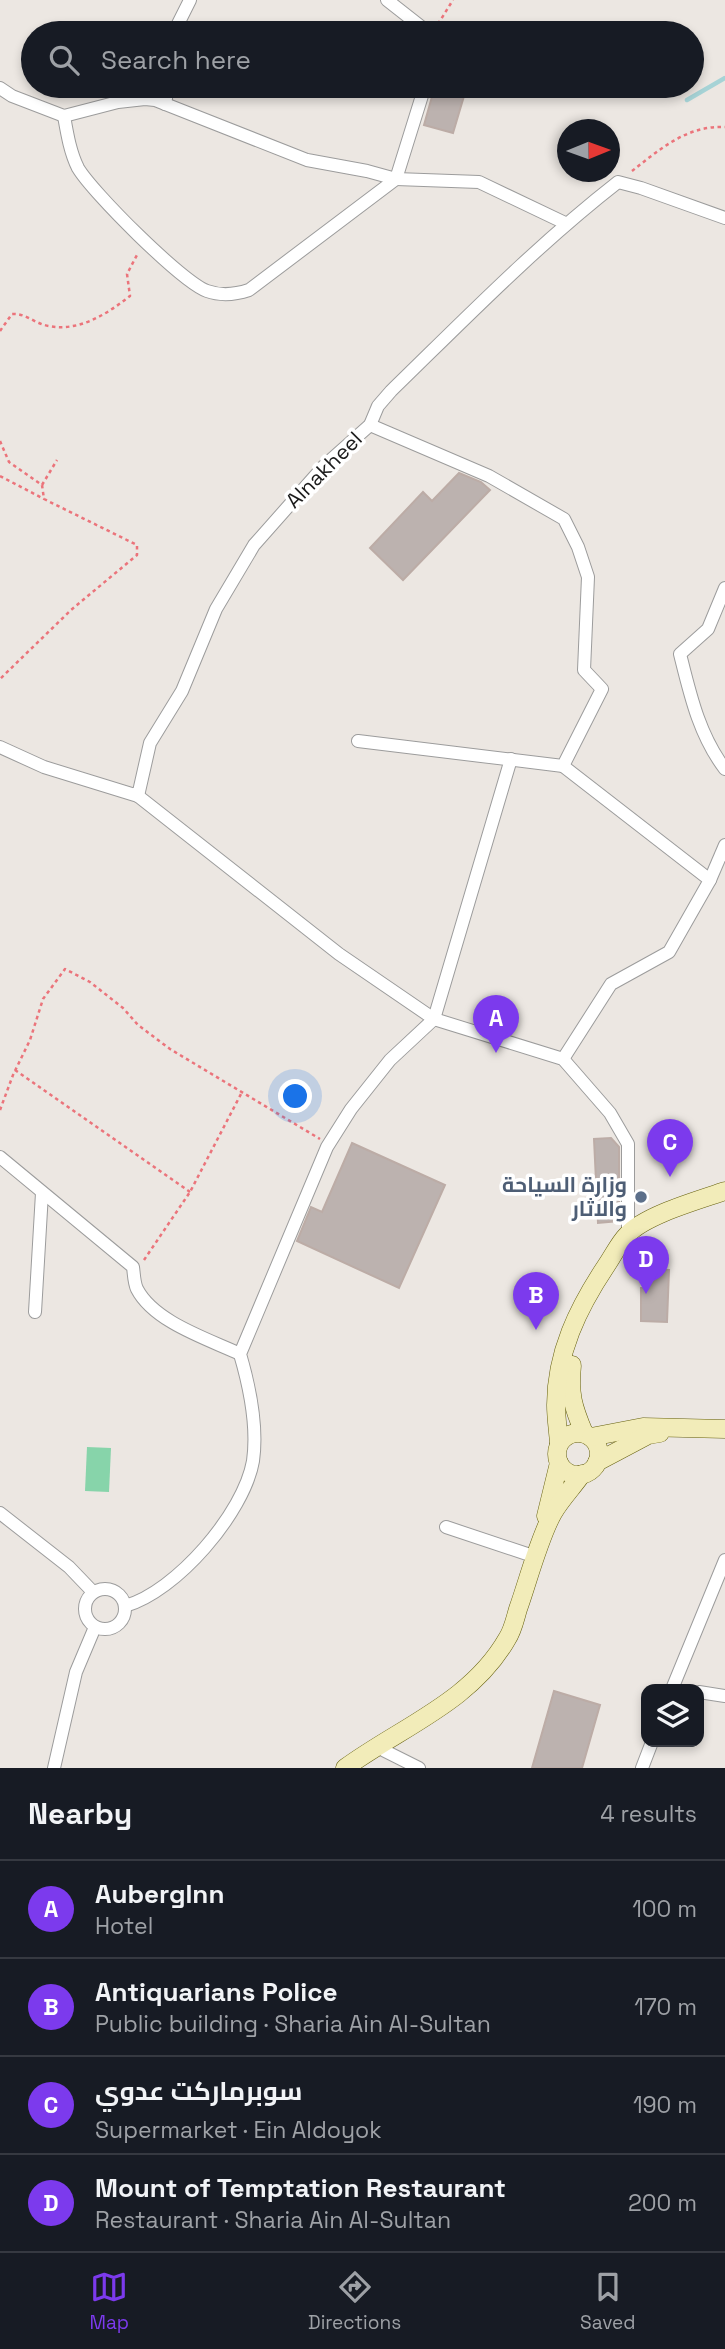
<!DOCTYPE html>
<meta charset="utf-8">
<style>
body{margin:0;font-family:"Space Grotesk",Cairo,sans-serif;background:#20242c;color:#f1f3f6}
.controls{position:absolute;right:21px;bottom:21px;display:grid;overflow:hidden;border-radius:14px;box-shadow:0 4px 10px #0003}
.controls button{width:63px;height:63px;display:grid;place-items:center;padding:0;border:0;border-bottom:2px solid #363941;background:#171b24;color:#f1f3f6;font:35px sans-serif}
.compass{position:absolute;left:557px;top:119px;width:63px;height:63px;border-radius:50%;background:#171b24;box-shadow:0 4px 10px #0003;rotate:89deg}
.you{position:absolute;left:296px;top:1097px;width:24px;height:24px;margin:-18px;border:5px solid #fff;border-radius:50%;background:#1a73e8;box-shadow:0 0 0 10px #1a73e833}
.badge{display:grid;place-items:center;width:46px;height:46px;border-radius:50%;background:#7c3aed;color:#fff;font-size:23px;font-weight:700}
.pin{position:absolute;translate:-50% -58px;filter:drop-shadow(0 2px 4px #0008)}
.pin::after{content:'';position:absolute;top:37px;width:24px;height:21px;background:inherit;clip-path:polygon(0 0,100% 0,50% 100%)}
.list{margin:0;padding:0;list-style:none}
h2{display:flex;justify-content:space-between;align-items:center;height:91px;margin:0;padding:0 28px;font-size:30px}
h2 small{font-size:23px;font-weight:400;color:#9ea1a6}
.list li{display:grid;grid-template-columns:46px 1fr auto;gap:21px;align-items:center;box-sizing:border-box;height:98px;padding:0 28px;border-top:2px solid #363941}
.list b{display:block;font-size:26px;white-space:nowrap}
.list p{margin:0;font-size:23px;white-space:nowrap;color:#9ea1a6}
.list em{font-size:23px;font-style:normal;color:#9ea1a6}
.icon{flex:none;width:38px;height:38px;fill:none;stroke:currentColor;stroke-width:2;stroke-linecap:round;stroke-linejoin:round}
.map{position:relative;flex:none;width:725px;height:1768px;overflow:hidden}
.search{position:absolute;background:#171b24;box-shadow:0 4px 10px #0003;left:21px;right:21px;top:21px;height:77px;display:flex;align-items:center;gap:18px;box-sizing:border-box;padding:0 24px;border-radius:38px;color:#9ea1a6;font-size:26px}
.sheet{height:483px;background:#171b24}
nav{display:flex;justify-content:space-around;align-items:center;box-sizing:border-box;height:98px;border-top:2px solid #363941;background:#171b24;font-size:19px;color:#9ea1a6}
nav a{display:grid;justify-items:center;gap:4px}
nav .on{color:#7c3aed}
.map>svg:first-child{display:block}
.pitch{fill:#87d4aa}
.lines{fill:none;stroke-linecap:round;stroke-linejoin:round}
.stream{stroke:#a6d3d6;stroke-width:4.5}
.building{fill:#bcb2af;stroke:#bcaca6;stroke-width:2}
.street-casing{stroke:#9c9c9c;stroke-width:14}
.secondary-casing{stroke:#66610f;stroke-width:19}
.path{stroke:#eb747b;stroke-width:2.5;stroke-dasharray:3.5 3.5;stroke-linecap:butt}
.street{stroke:#fff;stroke-width:12}
.secondary{stroke:#f2ecb9;stroke-width:18}
.service-dot{fill:#5c6f8a;stroke:#fff;stroke-width:2.5}
.labels{text-anchor:middle;stroke-width:7;stroke-linejoin:round;paint-order:stroke}
.street-label{font-size:21px;fill:#1b1b1b;stroke:#fff}
.service-label{font-size:21px;font-weight:bold;fill:#4e5e75;stroke:#fff;text-anchor:end}
</style>
<div class="map">
<svg width="725" height="1768" viewBox="0 0 725 1768">
<rect width="100%" height="100%" fill="#ece7e2"/>
<polygon class="pitch" points="87,1447 111,1448 109,1492 85,1491"/>
<g class="lines">
<polyline class="stream" points="687,100 725,78"/>
</g>
<g class="building">
<polygon points="435,86 467,86 453,133 424,125"/>
<polygon points="459,473 481,482 490,490 403,580 370,548 423,492 432,501"/>
<polygon points="611,1138 619,1147 619,1221 598,1223 594,1139"/>
<polygon points="352,1143 445,1185 399,1288 297,1241 311,1207 322,1212"/>
<polygon points="644,1269 669,1270 667,1322 641,1321 641,1288 643,1288"/>
<polygon points="554,1691 600,1705 582,1768 532,1768"/>
</g>
<g class="lines">
<g class="street-casing">
<g id="street">
<polyline points="387,0 429,33"/>
<polyline points="176,33 178,24 190,0"/>
<polyline points="0,88 12,96 64,116 118,102 145,99 155,100 307,160 367,171 396,179 479,182 565,223"/>
<polyline points="165,104 168,86"/>
<path d="M64,116C67,133 70,152 78,168C92,192 182,282 207,291C221,296 234,295 249,290L396,179L425,86"/>
<path d="M725,588L708,629L680,654C690,694 699,735 725,769"/>
<polyline points="358,741 563,766 602,689 584,670 588,577 578,547 564,519 489,476 370,425"/>
<path d="M0,747L44,767L138,796L150,743L182,691L216,609L254,545L324,466L370,425L378,406L391,391C465,319 536,246 618,182L641,188L725,218"/>
<polyline points="563,766 710,880 669,952 611,984 563,1059"/>
<polyline points="138,796 339,954 434,1019 563,1059 610,1113 628,1144 628,1234"/>
<polyline points="710,880 725,845"/>
<path d="M0,1157L133,1267C134,1274 134,1283 137,1289C154,1322 208,1339 240,1354"/>
<polyline points="35,1312 42,1193"/>
<polyline points="0,1513 69,1567 93,1592"/>
<polyline points="446,1527 536,1557"/>
<circle cx="105" cy="1609" r="20"/>
<path d="M125,1606C176,1592 244,1513 253,1461C258,1426 250,1388 240,1354L327,1147L351,1109L390,1060L434,1019L511,759"/>
<polyline points="672,1689 725,1560"/>
<polyline points="699,1692 725,1696"/>
<polyline points="375,1746 419,1768"/>
<polyline points="54,1768 76,1672 95,1627"/>
<polyline points="642,1768 652,1742"/>
</g>
</g>
<g class="secondary-casing">
<g id="secondary">
<path d="M572,1365C569,1394 573,1407 584,1433"/>
<circle cx="578" cy="1454" r="21"/>
<polyline points="591,1437 643,1427 725,1429"/>
<path d="M559,1443C558,1430 556,1417 556,1405C556,1353 578,1308 606,1266C613,1256 619,1243 627,1235C645,1215 699,1200 725,1191"/>
<polyline points="597,1462 648,1435 660,1433"/>
<polyline points="546,1516 559,1463"/>
<path d="M345,1768C401,1727 471,1702 507,1639C513,1630 515,1619 518,1609C528,1581 539,1538 553,1513C561,1499 573,1487 582,1474"/>
</g>
</g>
<g class="path">
<polyline points="438,24 453,0"/>
<path d="M632,171C659,150 687,125 725,127"/>
<path d="M0,331L12,314C26,313 35,324 49,326C79,332 107,314 130,296L127,274L138,253"/>
<polyline points="0,441 9,462 42,485 44,499 137,545 137,555 71,610 0,679"/>
<polyline points="0,476 44,499"/>
<polyline points="42,485 57,460"/>
<polyline points="15,1070 190,1192"/>
<polyline points="0,1110 13,1075 30,1040 43,999 65,969 90,982 123,1008 138,1025 170,1049 320,1139"/>
<polyline points="144,1260 190,1192 242,1092"/>
</g>
<use href="#street" class="street"/>
<use href="#secondary" class="secondary"/>
</g>
<circle class="service-dot" cx="641" cy="1197" r="7"/>
<g class="labels">
<g class="street-label">
<text transform="translate(324 470) rotate(-45)" y="7">Alnakheel</text>
</g>
<g class="service-label">
<text x="627" y="1192">وزارة السياحة<tspan x="627" dy="24">والاثار</tspan></text>
</g>
</g>
</svg>
<div class="controls">
<button><svg class="icon" aria-label="layers" viewBox="0 0 24 24"><path d="M12 4l9 5-9 5-9-5zM3 14l9 5 9-5"/></svg></button>
</div>
<svg class="compass" viewBox="-18 -18 36 36"><path d="M0-13l5 13h-10z" fill="#e53935"/><path d="M0 13l5-13h-10z" fill="#9ea1a6"/></svg>
<div class="you"></div>
<div class="pin badge" style="left:496px;top:1053px">A</div>
<div class="pin badge" style="left:536px;top:1330px">B</div>
<div class="pin badge" style="left:670px;top:1177px">C</div>
<div class="pin badge" style="left:646px;top:1294px">D</div>
<div class="search"><svg class="icon" aria-label="search" viewBox="0 0 24 24"><circle cx="10" cy="10" r="6"/><path d="M15 15l6 6"/></svg>Search here</div>
</div>
<section class="sheet">
<h2>Nearby<small>4 results</small></h2>
<ul class="list">
<li><span class="badge">A</span><div><b>AubergInn</b><p>Hotel</p></div><em>100 m</em></li>
<li><span class="badge">B</span><div><b>Antiquarians Police</b><p>Public building · Sharia Ain Al-Sultan</p></div><em>170 m</em></li>
<li><span class="badge">C</span><div><b>سوبرماركت عدوي</b><p>Supermarket · Ein Aldoyok</p></div><em>190 m</em></li>
<li><span class="badge">D</span><div><b>Mount of Temptation Restaurant</b><p>Restaurant · Sharia Ain Al-Sultan</p></div><em>200 m</em></li>
</ul>
</section>
<nav>
<a class="on"><svg class="icon" aria-label="map" viewBox="0 0 24 24"><path d="M3 6l6-2 6 2 6-2v14l-6 2-6-2-6 2zM9 4v14M15 6v14"/></svg>Map</a>
<a><svg class="icon" aria-label="directions" viewBox="0 0 24 24"><path d="M12 3l9 9-9 9-9-9zM9 14v-3h6M13 9l2 2-2 2"/></svg>Directions</a>
<a><svg class="icon" aria-label="saved" viewBox="0 0 24 24"><path d="M7 4h10v16l-5-4-5 4z"/></svg>Saved</a>
</nav>
